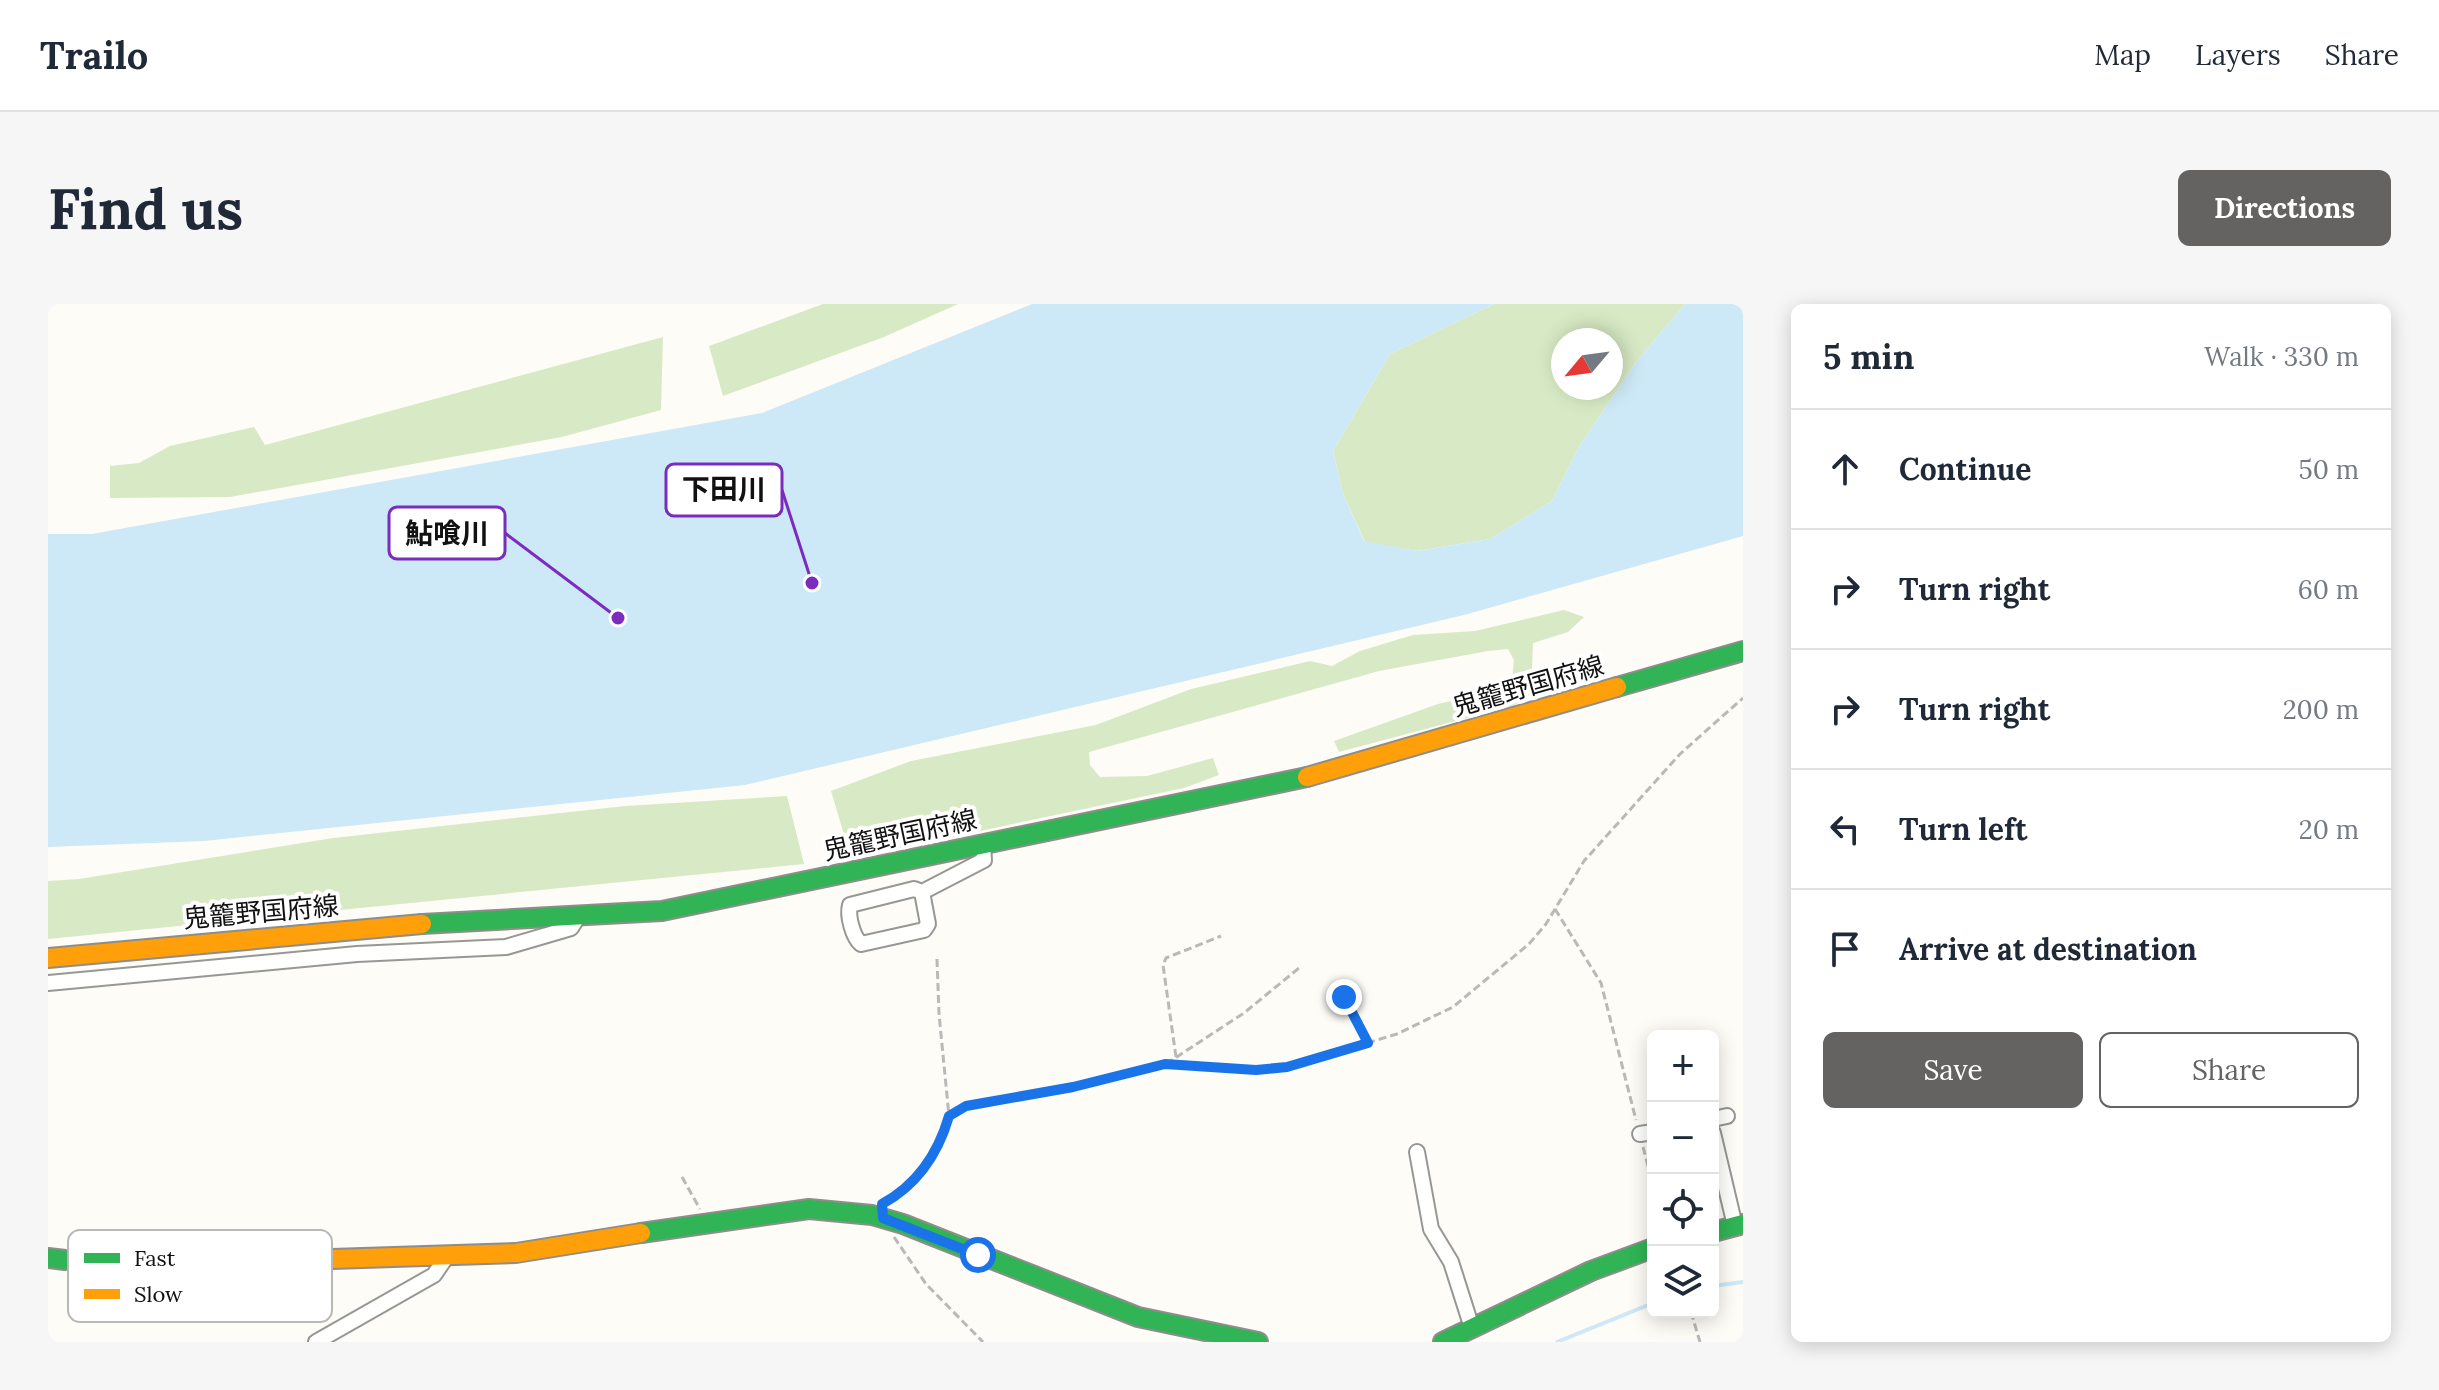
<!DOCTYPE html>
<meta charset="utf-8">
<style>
body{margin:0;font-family:Lora,"Noto Sans JP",serif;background:#f6f6f7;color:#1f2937}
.controls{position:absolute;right:24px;bottom:24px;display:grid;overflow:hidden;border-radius:12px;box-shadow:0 4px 20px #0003}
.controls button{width:72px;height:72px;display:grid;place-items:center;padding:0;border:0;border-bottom:2px solid #e0e1e3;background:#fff;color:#1f2937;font:40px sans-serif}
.compass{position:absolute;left:1503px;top:24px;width:72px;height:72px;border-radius:50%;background:#fff;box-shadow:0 4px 20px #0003;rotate:241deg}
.stop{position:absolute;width:24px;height:24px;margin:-18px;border:6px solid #1a73e8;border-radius:50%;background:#fff}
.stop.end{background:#1a73e8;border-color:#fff;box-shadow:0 2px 8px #0008}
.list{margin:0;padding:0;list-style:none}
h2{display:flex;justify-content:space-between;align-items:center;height:104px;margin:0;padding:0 32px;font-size:34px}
h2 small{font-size:26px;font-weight:400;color:#747a83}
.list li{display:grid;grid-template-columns:52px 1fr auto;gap:24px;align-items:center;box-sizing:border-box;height:120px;padding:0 32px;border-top:2px solid #e0e1e3}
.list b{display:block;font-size:30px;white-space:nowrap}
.list em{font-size:26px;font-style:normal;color:#747a83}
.actions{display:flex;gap:16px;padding:24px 32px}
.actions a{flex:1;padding:18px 0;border:2px solid #646362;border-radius:12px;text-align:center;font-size:28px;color:#646362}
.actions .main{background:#646362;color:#fff}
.icon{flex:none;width:44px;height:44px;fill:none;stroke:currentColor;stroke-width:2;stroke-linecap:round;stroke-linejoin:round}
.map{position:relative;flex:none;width:1695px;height:1038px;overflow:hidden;border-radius:12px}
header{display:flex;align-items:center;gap:48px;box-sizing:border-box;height:112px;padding:0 40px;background:#fff;border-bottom:2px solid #e0e1e3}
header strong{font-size:38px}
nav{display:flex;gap:44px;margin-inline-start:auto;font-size:28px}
.intro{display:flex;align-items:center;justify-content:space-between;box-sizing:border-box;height:192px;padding:0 48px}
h1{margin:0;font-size:56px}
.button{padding:20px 36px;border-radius:12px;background:#646362;color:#fff;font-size:28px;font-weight:700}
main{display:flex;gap:48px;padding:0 48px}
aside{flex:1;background:#fff;border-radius:12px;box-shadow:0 4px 20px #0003}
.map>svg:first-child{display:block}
.forest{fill:#d8eac5;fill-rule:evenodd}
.water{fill:#cde8f7}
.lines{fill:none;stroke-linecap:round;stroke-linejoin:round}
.stream{stroke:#cde8f7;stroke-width:4}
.street-casing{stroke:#979795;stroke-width:18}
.fast-casing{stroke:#8e8d8b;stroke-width:22}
.slow-casing{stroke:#8e8d8b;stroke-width:22}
.path{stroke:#b9b9b8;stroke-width:3;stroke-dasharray:8 4;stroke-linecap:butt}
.street{stroke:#fffffe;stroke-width:14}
.fast{stroke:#30b455;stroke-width:18}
.slow{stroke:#ff9f0a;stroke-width:18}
.route{stroke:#1a73e8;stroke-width:10}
.labels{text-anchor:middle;stroke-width:8;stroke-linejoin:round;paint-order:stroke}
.street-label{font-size:26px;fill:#111;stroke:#fff}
.key{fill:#fff;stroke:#b8b8b8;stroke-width:2}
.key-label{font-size:22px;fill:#111}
.leader{fill:none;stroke:#7b2cbf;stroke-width:3}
.callout-dot{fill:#7b2cbf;stroke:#fff;stroke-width:3}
.callout{fill:#fff;stroke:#7b2cbf;stroke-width:3}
.callout-label{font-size:28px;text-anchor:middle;font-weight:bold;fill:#111}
</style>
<header>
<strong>Trailo</strong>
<nav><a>Map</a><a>Layers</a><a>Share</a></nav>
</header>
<div class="intro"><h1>Find us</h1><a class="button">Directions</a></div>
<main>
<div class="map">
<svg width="1695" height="1038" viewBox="0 0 1695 1038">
<rect width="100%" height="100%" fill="#fdfcf7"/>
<g class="forest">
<polygon points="775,0 910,0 836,33 675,92 661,42"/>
<path d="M1446,0H1637L1589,57L1532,141L1504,197L1442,235L1369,247L1317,238L1295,190L1285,147L1342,50ZM1515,36H1563V84H1515Z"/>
<polygon points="615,33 613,106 514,133 182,193 62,194 62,162 91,159 122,142 206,123 217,141"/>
<polygon points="1516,306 1536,313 1520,328 1485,339 1483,391 1464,402 1291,448 1286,437 1390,400 1439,389 1464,376 1466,356 1460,345 1440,347 1331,367 1041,448 1042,461 1052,473 1099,472 1165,454 1171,471 1136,484 803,554 783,487 863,457 1048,421 1143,385 1262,357 1284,362 1312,347 1365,331 1427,327"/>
<polygon points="739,492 756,560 0,635 0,577 31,575 285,534 577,502"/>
</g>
<polygon class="water" points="984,0 1446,0 1342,50 1285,147 1295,190 1316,237 1369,247 1442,235 1504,197 1532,141 1589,57 1637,0 1695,0 1695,232 1416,311 697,481 156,537 0,543 0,230 44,230 714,109"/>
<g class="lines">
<g class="stream">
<polyline points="1665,982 1695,978"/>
<polyline points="1509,1038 1605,999"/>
</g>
<g class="street-casing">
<g id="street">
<path d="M874,588L880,620L876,626L813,640C805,633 799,612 802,601L866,585L874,588L880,585L936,556L935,541"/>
<polyline points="0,679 309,650 458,643 523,624 530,613"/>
<polyline points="1665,815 1679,812"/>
<polyline points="1665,829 1687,922"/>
<polyline points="1592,830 1605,828"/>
<polyline points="1369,848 1383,925 1403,958 1424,1024"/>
<polyline points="17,956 253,956"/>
<polyline points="268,1038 386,971 399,952"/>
</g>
</g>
<g class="fast-casing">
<g id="fast">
<polyline points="1569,383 1695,347"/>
<polyline points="374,620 614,607 1259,473"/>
<polyline points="1665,928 1695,920"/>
<polyline points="593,929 761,905 824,911 855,920 1090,1013 1210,1038"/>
<polyline points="0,954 17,956"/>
<polyline points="1395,1038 1543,967 1605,944"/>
</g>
</g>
<g class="slow-casing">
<g id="slow">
<polyline points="1259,473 1569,383"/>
<polyline points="0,654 374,620"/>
<polyline points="253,956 468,949 593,929"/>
</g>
</g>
<g class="path">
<polyline points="1507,605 1553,679 1588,816"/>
<polyline points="889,655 891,710 901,812"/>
<polyline points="1296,693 1320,739"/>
<polyline points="1128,753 1115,661 1118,654 1173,632"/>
<polyline points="1118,760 1196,709 1251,664"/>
<polyline points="1595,843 1605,881"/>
<polyline points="634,873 652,905"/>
<polyline points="837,898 859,885 873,868 885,852 901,812 918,802 1025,783 1117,760 1208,766 1239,763 1349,730 1405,703 1481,640 1498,620 1536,557 1632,450 1695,394"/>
<polyline points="846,933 878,980 935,1038"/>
<polyline points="1643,1008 1652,1038"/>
</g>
<use href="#street" class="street"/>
<use href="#fast" class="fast"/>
<use href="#slow" class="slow"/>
</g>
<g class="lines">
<path class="route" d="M930,951L835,914L834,900C869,881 890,850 901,812L918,802L1025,783L1117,760L1208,766L1239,763L1320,739L1296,693"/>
</g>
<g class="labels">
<g class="street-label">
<text transform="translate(1480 382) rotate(-16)" y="9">鬼籠野国府線</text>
<text transform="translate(852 531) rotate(-12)" y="9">鬼籠野国府線</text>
<text transform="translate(213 608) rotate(-5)" y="9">鬼籠野国府線</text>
</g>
</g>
<rect x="20" y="926" width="264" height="92" rx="12" class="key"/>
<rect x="36" y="949" width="36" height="10" fill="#30b455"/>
<rect x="36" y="985" width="36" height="10" fill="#ff9f0a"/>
<g class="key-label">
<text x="86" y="962">Fast</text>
<text x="86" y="998">Slow</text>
</g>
<path class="leader" d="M764 279L734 186M570 314L457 229"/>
<g class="callout-dot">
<circle cx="764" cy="279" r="8"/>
<circle cx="570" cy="314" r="8"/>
</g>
<g class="callout">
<rect x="618" y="160" width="116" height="52" rx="8"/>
<rect x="341" y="203" width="116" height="52" rx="8"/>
</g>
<g class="callout-label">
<text x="676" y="195">下田川</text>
<text x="399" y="239">鮎喰川</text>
</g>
</svg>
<div class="controls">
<button>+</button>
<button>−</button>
<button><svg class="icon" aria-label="locate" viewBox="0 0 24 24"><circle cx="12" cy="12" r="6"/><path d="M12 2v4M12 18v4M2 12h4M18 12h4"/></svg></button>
<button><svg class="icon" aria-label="layers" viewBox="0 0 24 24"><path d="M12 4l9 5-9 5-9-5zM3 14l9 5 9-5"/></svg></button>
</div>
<svg class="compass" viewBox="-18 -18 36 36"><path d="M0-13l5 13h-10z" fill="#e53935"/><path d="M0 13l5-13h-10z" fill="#747a83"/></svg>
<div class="stop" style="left:930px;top:951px"></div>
<div class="stop end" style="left:1296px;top:693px"></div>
</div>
<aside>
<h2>5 min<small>Walk · 330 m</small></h2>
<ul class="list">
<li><svg class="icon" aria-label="ahead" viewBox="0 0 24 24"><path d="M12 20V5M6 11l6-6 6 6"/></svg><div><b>Continue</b></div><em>50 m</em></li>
<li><svg class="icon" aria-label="right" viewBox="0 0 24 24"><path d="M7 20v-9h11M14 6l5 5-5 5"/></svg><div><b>Turn right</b></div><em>60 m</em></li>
<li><svg class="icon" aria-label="right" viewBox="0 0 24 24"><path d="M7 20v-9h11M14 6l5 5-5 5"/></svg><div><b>Turn right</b></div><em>200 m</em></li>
<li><svg class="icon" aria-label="left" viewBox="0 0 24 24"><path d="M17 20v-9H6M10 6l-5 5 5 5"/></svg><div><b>Turn left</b></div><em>20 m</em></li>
<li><svg class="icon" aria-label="arrive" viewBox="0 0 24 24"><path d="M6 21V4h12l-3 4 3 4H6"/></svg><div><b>Arrive at destination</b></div></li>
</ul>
<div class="actions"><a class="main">Save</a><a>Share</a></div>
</aside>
</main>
